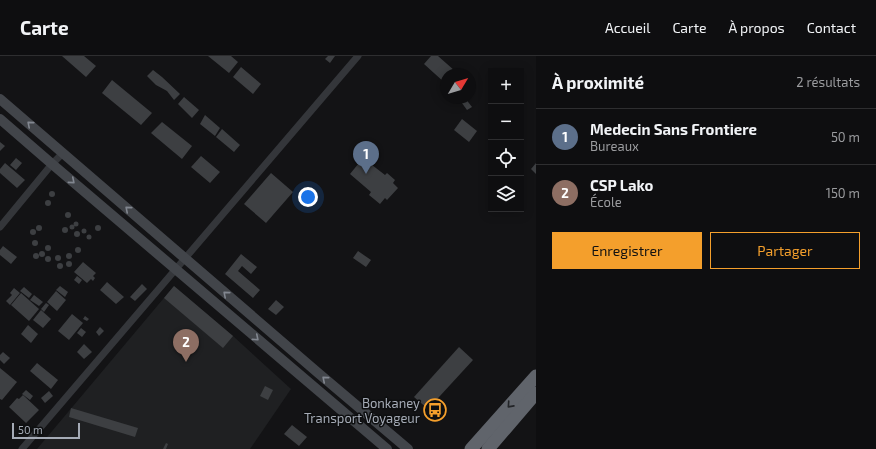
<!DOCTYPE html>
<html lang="fr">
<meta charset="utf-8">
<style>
body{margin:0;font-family:"Exo 2",sans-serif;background:#1c1c1e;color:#f1f3f6}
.controls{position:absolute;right:12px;top:12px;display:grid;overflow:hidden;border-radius:0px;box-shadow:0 2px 10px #0003}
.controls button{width:36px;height:36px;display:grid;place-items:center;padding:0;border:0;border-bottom:1px solid #2e2e30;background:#0e0e10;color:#f1f3f6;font:20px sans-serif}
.compass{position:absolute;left:440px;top:12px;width:36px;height:36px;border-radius:50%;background:#0e0e10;box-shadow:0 2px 10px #0003;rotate:52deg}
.scale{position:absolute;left:12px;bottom:10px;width:68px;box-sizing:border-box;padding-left:4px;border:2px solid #a5abb6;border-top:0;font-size:11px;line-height:14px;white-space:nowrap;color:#a5abb6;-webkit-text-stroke:3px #0e0f10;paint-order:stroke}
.you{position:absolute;left:308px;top:141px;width:14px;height:14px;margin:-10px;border:3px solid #fff;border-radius:50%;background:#1a73e8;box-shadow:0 0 0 6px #1a73e833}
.badge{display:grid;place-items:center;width:26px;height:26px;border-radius:50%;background:#f49f2c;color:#fff;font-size:13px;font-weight:700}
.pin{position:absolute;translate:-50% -33px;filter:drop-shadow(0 1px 2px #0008)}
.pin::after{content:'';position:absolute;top:21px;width:14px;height:12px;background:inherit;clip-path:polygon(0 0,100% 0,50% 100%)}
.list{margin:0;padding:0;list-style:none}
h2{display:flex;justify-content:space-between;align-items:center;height:52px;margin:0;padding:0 16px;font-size:17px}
h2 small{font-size:13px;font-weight:400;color:#9b9c9f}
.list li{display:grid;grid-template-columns:26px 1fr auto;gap:12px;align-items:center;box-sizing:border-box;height:56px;padding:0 16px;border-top:1px solid #2e2e30}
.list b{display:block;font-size:15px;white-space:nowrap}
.list p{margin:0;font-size:13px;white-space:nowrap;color:#9b9c9f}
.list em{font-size:13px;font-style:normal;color:#9b9c9f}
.actions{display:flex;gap:8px;padding:12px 16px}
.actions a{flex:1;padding:9px 0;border:1px solid #f49f2c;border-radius:0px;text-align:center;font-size:14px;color:#f49f2c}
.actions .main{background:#f49f2c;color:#111}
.icon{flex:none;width:22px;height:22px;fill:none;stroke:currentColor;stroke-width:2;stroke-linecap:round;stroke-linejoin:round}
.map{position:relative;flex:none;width:536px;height:393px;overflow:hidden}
header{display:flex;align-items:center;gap:24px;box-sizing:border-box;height:56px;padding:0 20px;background:#0e0e10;border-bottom:1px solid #2e2e30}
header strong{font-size:19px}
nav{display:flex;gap:22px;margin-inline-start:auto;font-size:14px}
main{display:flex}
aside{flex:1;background:#0e0e10}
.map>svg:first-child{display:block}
.built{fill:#1f2022}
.building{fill:#3d3f42}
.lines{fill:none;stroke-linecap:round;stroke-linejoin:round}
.street{stroke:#34363a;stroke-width:7}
.secondary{stroke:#42454a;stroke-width:10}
.highway{stroke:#60646b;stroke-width:13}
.oneway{stroke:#828790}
.oneway2{stroke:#222427}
.labels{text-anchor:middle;stroke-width:3;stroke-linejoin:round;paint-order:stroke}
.poi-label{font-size:13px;fill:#a5abb6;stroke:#0e0f10;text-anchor:end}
</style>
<header>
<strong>Carte</strong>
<nav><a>Accueil</a><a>Carte</a><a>À propos</a><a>Contact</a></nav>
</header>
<main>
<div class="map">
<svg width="536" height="393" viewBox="0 0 536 393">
<rect width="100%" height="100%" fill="#131315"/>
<polygon class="built" points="174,230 233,280 291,333 250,393 37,393"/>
<g class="building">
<polygon points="62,0 84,0 96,10 86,21"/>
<polygon points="208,0 231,0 238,6 229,17"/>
<polygon points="328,0 335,0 330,7 325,3"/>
<polygon points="431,0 438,0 455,15 452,18 446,18 446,25 445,27 424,8"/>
<polygon points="241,11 261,28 253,38 233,21"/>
<polygon points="153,14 162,21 180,38 174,44 167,35 156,29 147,20"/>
<polygon points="112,24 152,57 141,69 102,37"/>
<polygon points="184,41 199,54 192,62 178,48"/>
<polygon points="461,42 465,42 472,51 467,54 459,43"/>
<polygon points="205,59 220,72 215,80 200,68"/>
<polygon points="462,63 477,75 469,86 454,74"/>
<polygon points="162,66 192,90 182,103 151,77"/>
<polygon points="222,73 240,89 234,96 216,81"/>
<polygon points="0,86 5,90 0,95"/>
<polygon points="201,100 220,116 210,127 191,111"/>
<polygon points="16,102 22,107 16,114 10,109"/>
<polygon points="363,102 385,119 387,117 395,124 393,127 398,132 387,144 385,142 380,148 369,139 371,136 350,118"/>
<polygon points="5,107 25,124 17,132 0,117 0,113"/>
<polygon points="536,107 536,118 531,113"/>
<polygon points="271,117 293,136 266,167 244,148"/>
<circle cx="52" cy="138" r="3"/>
<circle cx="48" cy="147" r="3"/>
<circle cx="68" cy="159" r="3"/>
<circle cx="76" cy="168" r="2.5"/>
<circle cx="72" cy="171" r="2.5"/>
<circle cx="39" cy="172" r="3"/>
<circle cx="98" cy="172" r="3"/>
<circle cx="65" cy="174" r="3"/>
<circle cx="84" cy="175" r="2.5"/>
<circle cx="33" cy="176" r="3"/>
<circle cx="77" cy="178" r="3"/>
<circle cx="89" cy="181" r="2.5"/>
<circle cx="35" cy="187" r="3"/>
<circle cx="48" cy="192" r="3"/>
<polygon points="3,190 17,201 11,208 0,199 0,194"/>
<circle cx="78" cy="194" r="3"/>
<polygon points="358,195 371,204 366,211 353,202"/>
<circle cx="42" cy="198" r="3"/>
<circle cx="69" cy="200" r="3"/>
<circle cx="36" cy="200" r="3"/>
<polygon points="241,198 257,211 251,218 242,210 238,215 260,234 253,242 225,218"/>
<circle cx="58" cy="202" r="3"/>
<circle cx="48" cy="203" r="3"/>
<circle cx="69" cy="208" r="3"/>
<polygon points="83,206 96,217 93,220 95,222 93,225 91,223 87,227 74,216"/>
<circle cx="60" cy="210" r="3"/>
<polygon points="77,220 82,224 79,228 74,224"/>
<polygon points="107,226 124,241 116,248 100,234"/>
<polygon points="142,228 147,233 135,245 130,241"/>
<polygon points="60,230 68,236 65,241 56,234"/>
<polygon points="174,230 233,280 223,292 164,242"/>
<polygon points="24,231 32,238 29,242 20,235"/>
<polygon points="14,232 20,237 10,249 6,245 12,239 10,237"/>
<polygon points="56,235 66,244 57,255 47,246"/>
<polygon points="21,237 39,253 29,265 11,249"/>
<polygon points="34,239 43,246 39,250 30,244"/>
<polygon points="276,244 284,251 276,259 268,253"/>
<polygon points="46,247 49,249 44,256 41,253"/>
<polygon points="41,254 51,263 43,272 33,264"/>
<polygon points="72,258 83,267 69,284 58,275"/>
<polygon points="85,260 89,263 87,265 83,263"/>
<polygon points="28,269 38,278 31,287 21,278"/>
<polygon points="100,271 104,275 99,280 96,276"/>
<polygon points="81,272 86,276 82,281 77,277"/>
<polygon points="84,288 92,296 84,303 77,296"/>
<polygon points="459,291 473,304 428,353 414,341"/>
<polygon points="3,296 10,302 4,308 0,304 0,299"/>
<polygon points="37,307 58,324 51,333 30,315"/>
<polygon points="0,312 17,326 2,344 0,343"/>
<polygon points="265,330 273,334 268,344 260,340"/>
<polygon points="26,334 33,340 30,344 22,338"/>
<polygon points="49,335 53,340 45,347 41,342"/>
<polygon points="23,339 39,354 26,367 9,351 17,342 19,343"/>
<polygon points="71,352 138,372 135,381 69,361"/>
<polygon points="292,369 307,381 299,390 284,378"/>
<polygon points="166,387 168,388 166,393 163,393"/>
</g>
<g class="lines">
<g class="street">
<polyline points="0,171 52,108 63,97"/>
<polyline points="22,393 358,0"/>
</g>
<g class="secondary">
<polyline points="0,43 317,316 408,393"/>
<polyline points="0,63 52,108 387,393"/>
</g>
<g class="highway">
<polyline points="471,393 536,320"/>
<polyline points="488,393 536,337"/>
</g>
</g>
<defs><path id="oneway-chevron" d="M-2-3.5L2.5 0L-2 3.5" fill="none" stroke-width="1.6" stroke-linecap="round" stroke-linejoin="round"/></defs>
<g class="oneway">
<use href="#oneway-chevron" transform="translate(30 68) rotate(-139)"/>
<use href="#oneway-chevron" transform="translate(72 125) rotate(40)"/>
<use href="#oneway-chevron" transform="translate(128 153) rotate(-139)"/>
<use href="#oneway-chevron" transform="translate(226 238) rotate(-139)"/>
<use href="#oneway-chevron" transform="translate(256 282) rotate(40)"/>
<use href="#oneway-chevron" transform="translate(325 323) rotate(-140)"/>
</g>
<use class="oneway2" href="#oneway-chevron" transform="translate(510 349) rotate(132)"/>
<defs>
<g id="bus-ring" transform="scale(1.15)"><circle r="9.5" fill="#0e0f10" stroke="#f49f2c" stroke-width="1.5"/><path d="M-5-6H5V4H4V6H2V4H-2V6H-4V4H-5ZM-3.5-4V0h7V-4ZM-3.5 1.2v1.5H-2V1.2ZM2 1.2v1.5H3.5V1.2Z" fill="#f49f2c"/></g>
</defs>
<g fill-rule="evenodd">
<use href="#bus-ring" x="435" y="354"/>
</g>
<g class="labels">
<g class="poi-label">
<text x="420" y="352">Bonkaney<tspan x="420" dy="15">Transport Voyageur</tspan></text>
</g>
</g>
</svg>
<div class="controls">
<button>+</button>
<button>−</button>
<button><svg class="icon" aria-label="locate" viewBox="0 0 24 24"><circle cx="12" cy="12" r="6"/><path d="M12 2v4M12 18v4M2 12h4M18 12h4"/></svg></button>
<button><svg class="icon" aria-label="layers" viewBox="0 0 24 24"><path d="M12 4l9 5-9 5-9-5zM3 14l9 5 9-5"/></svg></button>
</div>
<svg class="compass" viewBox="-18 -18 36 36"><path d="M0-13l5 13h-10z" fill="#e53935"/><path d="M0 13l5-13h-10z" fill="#9b9c9f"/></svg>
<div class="scale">50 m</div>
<div class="you"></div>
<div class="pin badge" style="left:366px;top:118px;background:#5c6f8a">1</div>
<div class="pin badge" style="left:186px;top:306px;background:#8d6e63">2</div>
</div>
<aside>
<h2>À proximité<small>2 résultats</small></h2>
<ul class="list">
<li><span class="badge" style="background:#5c6f8a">1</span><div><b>Medecin Sans Frontiere</b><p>Bureaux</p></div><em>50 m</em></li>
<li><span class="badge" style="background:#8d6e63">2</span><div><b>CSP Lako</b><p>École</p></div><em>150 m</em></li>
</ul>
<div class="actions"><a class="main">Enregistrer</a><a>Partager</a></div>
</aside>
</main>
